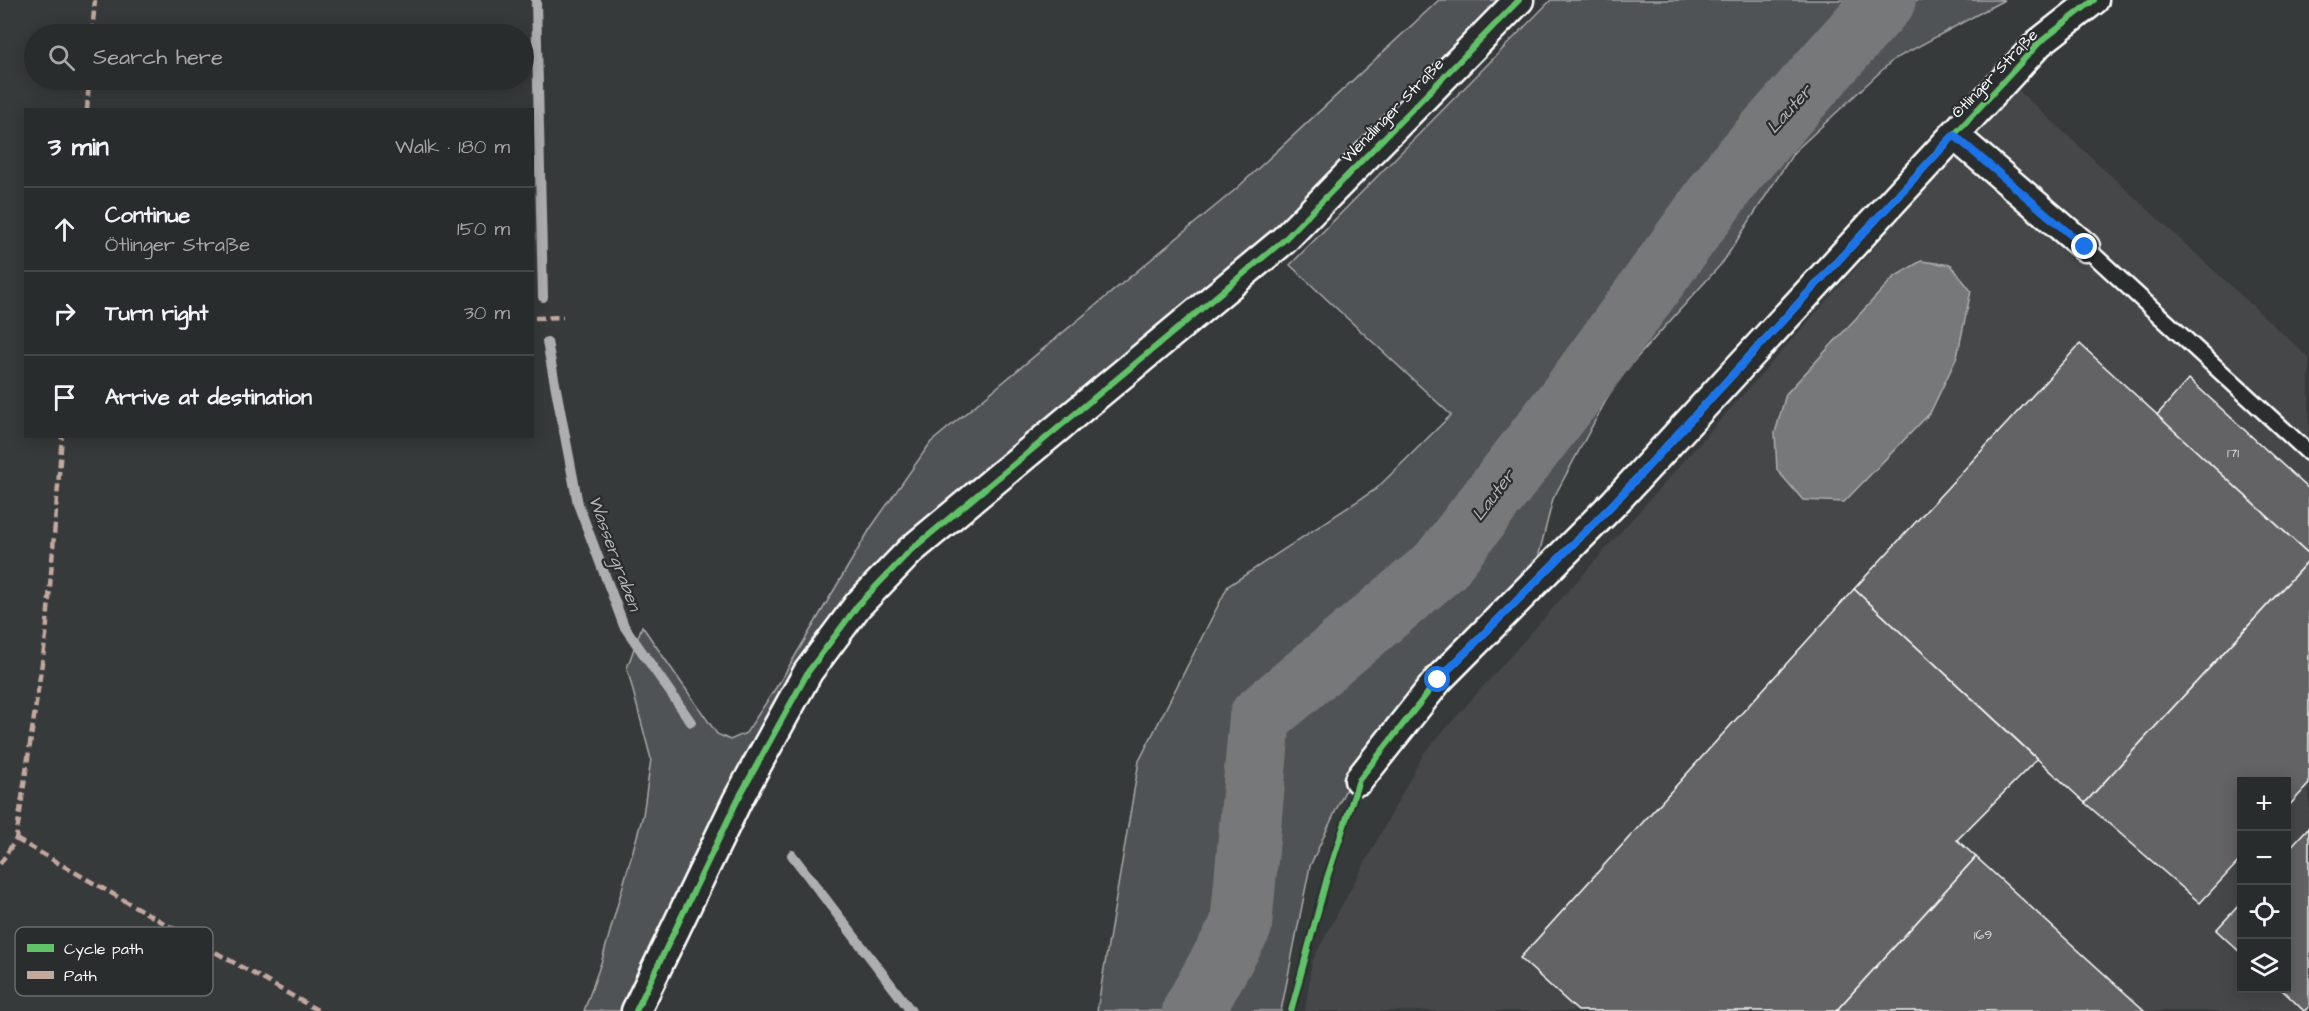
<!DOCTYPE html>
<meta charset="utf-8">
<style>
body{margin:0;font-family:"Architects Daughter",sans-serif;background:#353838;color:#f1f3f6}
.controls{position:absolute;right:18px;bottom:18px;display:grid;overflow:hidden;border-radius:0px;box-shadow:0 3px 15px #0003}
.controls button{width:54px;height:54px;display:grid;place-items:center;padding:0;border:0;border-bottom:2px solid #454848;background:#292c2c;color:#f1f3f6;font:30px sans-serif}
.stop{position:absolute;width:18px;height:18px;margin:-14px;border:4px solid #1a73e8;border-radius:50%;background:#fff}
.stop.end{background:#1a73e8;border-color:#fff;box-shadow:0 2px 6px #0008}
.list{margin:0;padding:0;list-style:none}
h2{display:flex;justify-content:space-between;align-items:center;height:78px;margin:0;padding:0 24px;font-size:26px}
h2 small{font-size:20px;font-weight:400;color:#a5a7a9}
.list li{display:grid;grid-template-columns:39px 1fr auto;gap:18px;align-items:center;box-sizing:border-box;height:84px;padding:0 24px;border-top:2px solid #454848}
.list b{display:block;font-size:22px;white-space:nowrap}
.list p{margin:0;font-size:20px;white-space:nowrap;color:#a5a7a9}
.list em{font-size:20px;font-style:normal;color:#a5a7a9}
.icon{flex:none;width:33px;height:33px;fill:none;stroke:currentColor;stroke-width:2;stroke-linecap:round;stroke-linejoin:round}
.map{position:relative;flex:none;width:2309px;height:1011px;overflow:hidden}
.search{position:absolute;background:#292c2c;box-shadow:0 3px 15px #0003;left:24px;top:24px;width:510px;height:66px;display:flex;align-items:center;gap:15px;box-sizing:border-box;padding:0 21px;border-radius:33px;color:#a5a7a9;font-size:22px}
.panel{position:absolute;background:#292c2c;box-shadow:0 3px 15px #0003;left:24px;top:108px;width:510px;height:330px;border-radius:0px}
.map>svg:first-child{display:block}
.built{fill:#444748;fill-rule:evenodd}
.green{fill:#505354;stroke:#a8a9aa;stroke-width:1.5}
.water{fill:#767879;stroke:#adaeaf;stroke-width:1.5}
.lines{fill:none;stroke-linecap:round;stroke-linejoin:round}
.stream{stroke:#adaeaf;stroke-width:10}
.river{stroke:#767879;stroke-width:62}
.building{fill:#636465;stroke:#fff;stroke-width:1.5}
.lane-casing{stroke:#fff;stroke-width:20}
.street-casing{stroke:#fff;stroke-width:33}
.lane{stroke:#2a2d2e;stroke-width:15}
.street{stroke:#2a2d2e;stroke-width:28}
.quiet{stroke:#c3a89e;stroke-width:4.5;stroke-dasharray:9 4.5;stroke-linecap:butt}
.cycleway-casing{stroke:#2a2d2e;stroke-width:10}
.cycleway{stroke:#61c268;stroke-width:6}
.route{stroke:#1a73e8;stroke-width:8}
.labels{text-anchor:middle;stroke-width:4.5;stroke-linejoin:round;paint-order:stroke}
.number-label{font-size:14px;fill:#d8d8d8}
.street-label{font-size:16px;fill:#fff;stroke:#2a2d2e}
.water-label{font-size:18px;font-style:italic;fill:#b4b5b5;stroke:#2a2d2e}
.key{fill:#2a2d2e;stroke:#6a6c6d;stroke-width:1.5}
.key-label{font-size:16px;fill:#fff}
</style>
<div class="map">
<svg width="2309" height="1011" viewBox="0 0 2309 1011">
<rect width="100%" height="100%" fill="#373a3b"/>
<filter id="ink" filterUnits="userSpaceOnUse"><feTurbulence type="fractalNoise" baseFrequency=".0167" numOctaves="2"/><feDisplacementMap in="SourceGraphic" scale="12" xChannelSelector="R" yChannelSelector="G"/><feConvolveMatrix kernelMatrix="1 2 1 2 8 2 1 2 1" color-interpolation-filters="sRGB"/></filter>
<g filter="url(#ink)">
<path class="built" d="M2016,88L2309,358V1011H1305L1312,961L1424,753ZM2242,782H2286V988H2242Z"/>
<g class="green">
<polygon points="1439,0 1508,0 1287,224 929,517 859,588 622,1011 584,1011 602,960 643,815 651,759 627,668 642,626 717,734 730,740 746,733 781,680 870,529 931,442 1236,189"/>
<polygon points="1551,0 2004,0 1893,60 1794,152 1723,262 1617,380 1553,499 1538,558 1470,628 1358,763 1310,866 1281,1011 1097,1011 1139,761 1228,586 1376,489 1451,415 1290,265"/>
</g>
<polygon class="water" points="1921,261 1951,265 1971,291 1957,357 1930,413 1844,502 1803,500 1777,470 1775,433 1786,394 1894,277"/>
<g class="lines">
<g class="stream">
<polyline points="536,0 543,297"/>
<polyline points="547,342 578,504 624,626 691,722"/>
<polyline points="792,855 911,1011"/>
</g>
<polyline class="river" points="1193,1011 1241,926 1260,717 1440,566 1573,393 1734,171 1885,0"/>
</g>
<g class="building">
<polygon points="2080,344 2309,554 2309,560 2085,803 1854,589"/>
<polygon points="2189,379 2309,489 2309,554 2157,415"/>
<polygon points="2309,560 2309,784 2286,809 2286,782 2242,782 2242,858 2200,903 2085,803"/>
<polygon points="1854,589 2037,759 1957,840 1976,857 1836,1011 1578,1011 1520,958"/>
<polygon points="2309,827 2309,1007 2304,1011 2280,988 2286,988 2286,852"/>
<polygon points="1976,857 2145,1011 1836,1011"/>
<polygon points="2242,902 2242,954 2216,930"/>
</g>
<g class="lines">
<g class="lane-casing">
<polyline id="lane" points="2085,247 2309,453"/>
</g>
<g class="street-casing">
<g id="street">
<polyline points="1954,135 2085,247"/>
<polyline points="1359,780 1438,680 1614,503 2039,43 2094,0"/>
<polyline points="636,1011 737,801 808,672 858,605 911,550 1284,240 1519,0"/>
</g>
</g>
<use href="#lane" class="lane"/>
<use href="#street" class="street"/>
<g class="quiet">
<polyline points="92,34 95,0"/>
<polyline points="87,110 89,80"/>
<polyline points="535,318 563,317"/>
<polyline points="16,839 319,1011"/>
<polyline points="0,864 16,839 46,636 62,436"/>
</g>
<g class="cycleway-casing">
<g id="cycleway">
<polyline points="636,1011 737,801 808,672 858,605 911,550 1284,240 1519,0"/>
<polyline points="1291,1011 1327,878 1359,780 1438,680 1614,503 2039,43 2094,0"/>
</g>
</g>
<use href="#cycleway" class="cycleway"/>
</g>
</g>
<g class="lines" filter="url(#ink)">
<polyline class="route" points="1438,680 1614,503 1954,135 2085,247"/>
</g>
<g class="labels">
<g class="number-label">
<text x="2233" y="457">171</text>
<text x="1983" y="939">169</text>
</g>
<g class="street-label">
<text transform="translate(1994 73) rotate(-46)" y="6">Ötlinger Straße</text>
<text transform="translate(1392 110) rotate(-46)" y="6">Wendlinger Straße</text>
</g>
<g class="water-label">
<text transform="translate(1789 109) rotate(-48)" y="6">Lauter</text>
<text transform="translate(1493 495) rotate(-53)" y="6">Lauter</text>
<text transform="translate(615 553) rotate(70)" y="6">Wassergraben</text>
</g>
</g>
<rect x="15" y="927" width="198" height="69" rx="9" class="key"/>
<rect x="27" y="944" width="27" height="8" fill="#61c268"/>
<rect x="27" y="971" width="27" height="8" fill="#c3a89e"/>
<g class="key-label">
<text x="64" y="954">Cycle path</text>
<text x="64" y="981">Path</text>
</g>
</svg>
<div class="controls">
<button>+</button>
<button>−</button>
<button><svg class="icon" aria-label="locate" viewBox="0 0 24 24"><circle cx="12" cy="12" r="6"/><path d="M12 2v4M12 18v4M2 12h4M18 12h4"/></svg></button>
<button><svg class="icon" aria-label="layers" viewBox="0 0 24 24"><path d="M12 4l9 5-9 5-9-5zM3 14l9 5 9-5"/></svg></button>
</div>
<div class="stop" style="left:1438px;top:680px"></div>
<div class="stop end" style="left:2085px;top:247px"></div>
<div class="search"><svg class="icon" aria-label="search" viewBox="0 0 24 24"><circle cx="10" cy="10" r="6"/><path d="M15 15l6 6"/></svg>Search here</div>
<section class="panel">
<h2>3 min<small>Walk · 180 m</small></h2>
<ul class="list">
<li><svg class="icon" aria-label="ahead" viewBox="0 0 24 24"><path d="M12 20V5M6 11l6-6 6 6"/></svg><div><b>Continue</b><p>Ötlinger Straße</p></div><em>150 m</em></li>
<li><svg class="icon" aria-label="right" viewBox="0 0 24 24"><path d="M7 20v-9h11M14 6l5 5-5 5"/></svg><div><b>Turn right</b></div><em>30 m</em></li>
<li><svg class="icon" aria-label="arrive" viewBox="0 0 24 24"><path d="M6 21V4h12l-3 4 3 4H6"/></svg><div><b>Arrive at destination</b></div></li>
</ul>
</section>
</div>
